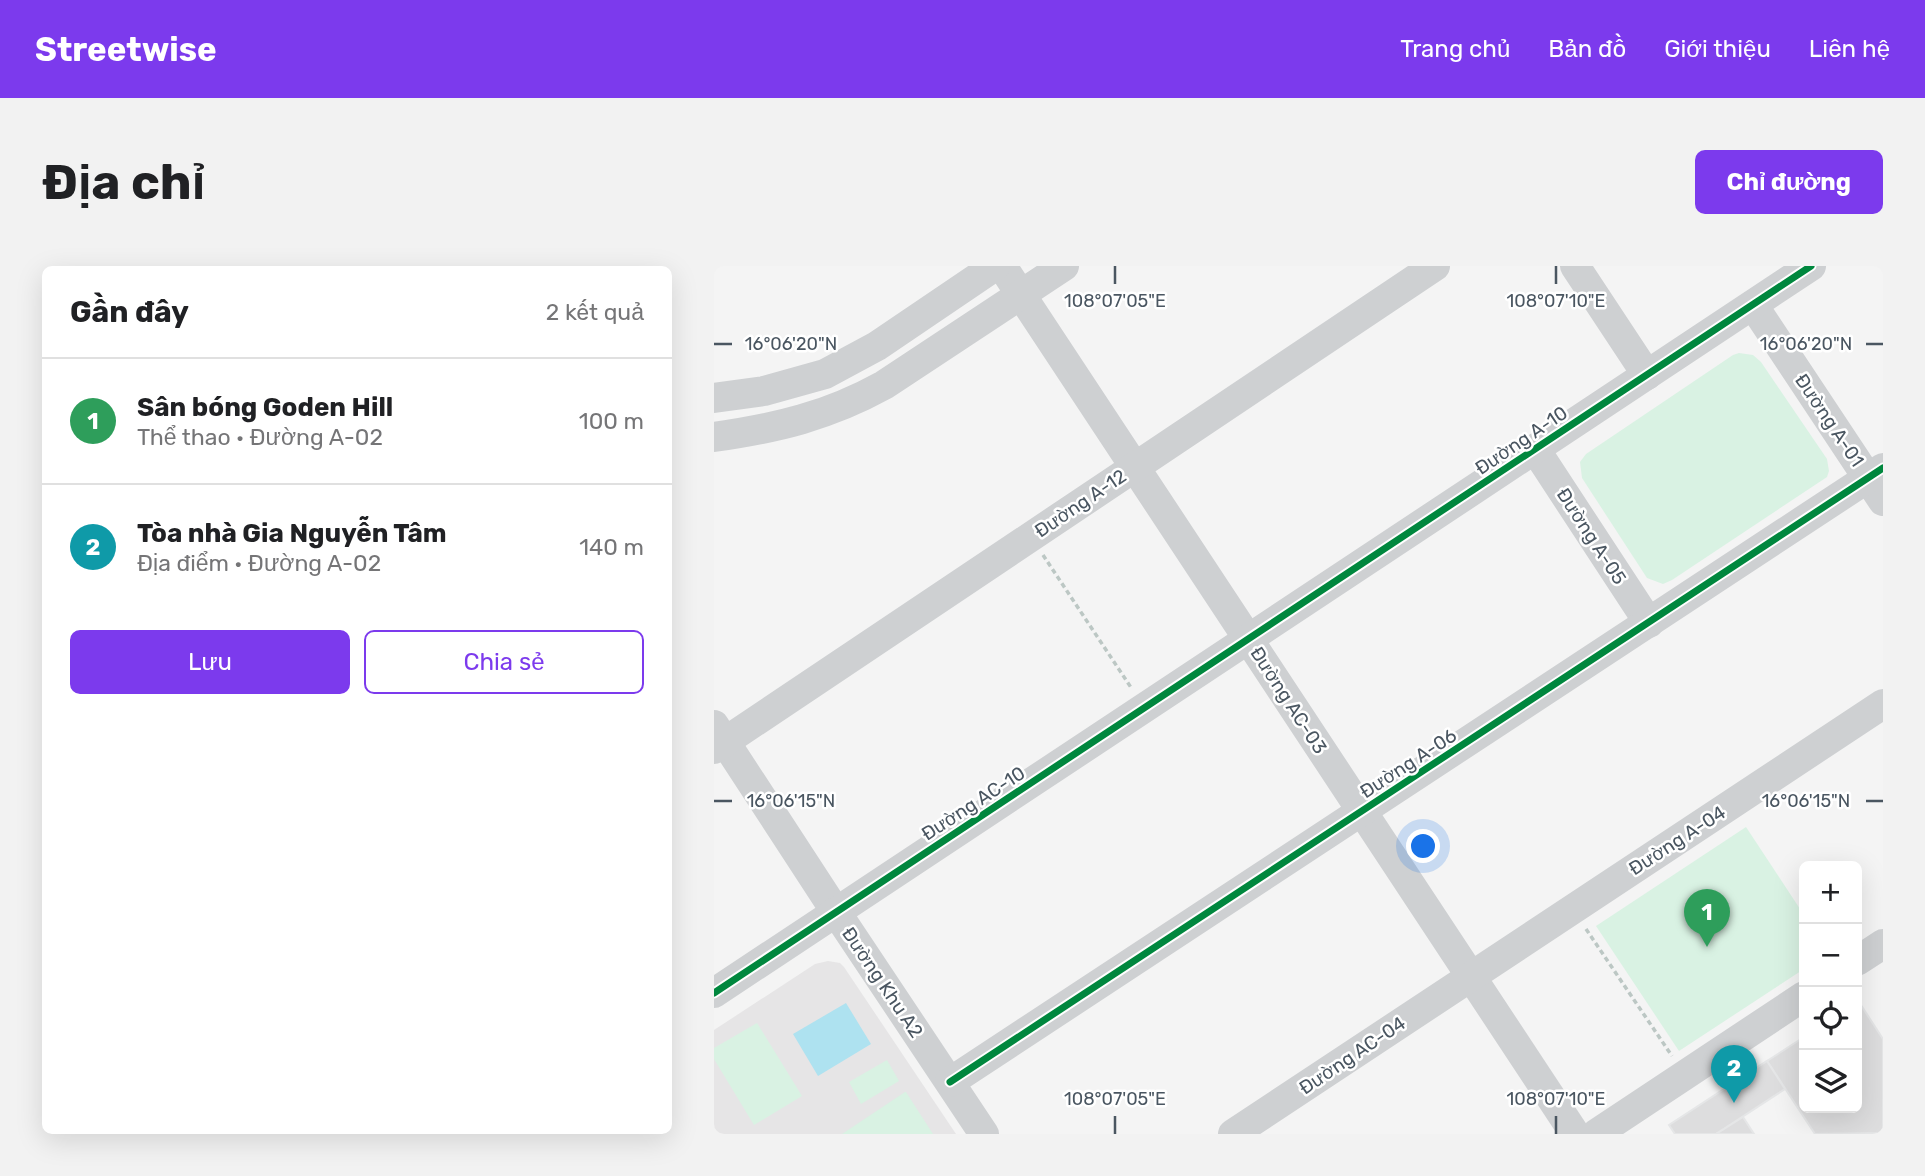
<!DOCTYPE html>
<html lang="vi">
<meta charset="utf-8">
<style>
body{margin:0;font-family:Rubik,sans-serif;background:#f2f2f2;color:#202124}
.controls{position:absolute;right:21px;bottom:21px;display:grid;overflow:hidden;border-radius:10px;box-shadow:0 7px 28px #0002}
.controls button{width:63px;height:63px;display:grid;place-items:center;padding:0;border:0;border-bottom:2px solid #e0e0e0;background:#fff;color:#202124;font:35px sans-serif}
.you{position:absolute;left:710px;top:581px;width:24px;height:24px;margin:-18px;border:5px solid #fff;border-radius:50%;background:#1a73e8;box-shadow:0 0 0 10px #1a73e833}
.badge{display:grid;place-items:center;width:46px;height:46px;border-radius:50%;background:#7c3aed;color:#fff;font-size:23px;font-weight:700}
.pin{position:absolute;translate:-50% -58px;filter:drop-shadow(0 2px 4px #0008)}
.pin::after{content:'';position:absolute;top:37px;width:24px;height:21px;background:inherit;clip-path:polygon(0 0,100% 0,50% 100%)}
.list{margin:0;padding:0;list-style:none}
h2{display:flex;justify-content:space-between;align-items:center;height:91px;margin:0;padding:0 28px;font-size:30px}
h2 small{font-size:23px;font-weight:400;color:#757577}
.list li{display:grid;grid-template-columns:46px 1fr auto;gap:21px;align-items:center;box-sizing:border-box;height:126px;padding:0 28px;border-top:2px solid #e0e0e0}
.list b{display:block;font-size:26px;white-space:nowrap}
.list p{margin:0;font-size:23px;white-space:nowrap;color:#757577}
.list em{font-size:23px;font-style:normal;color:#757577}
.actions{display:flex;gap:14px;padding:21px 28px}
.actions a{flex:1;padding:16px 0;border:2px solid #7c3aed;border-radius:10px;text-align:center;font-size:24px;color:#7c3aed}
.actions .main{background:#7c3aed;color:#fff}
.icon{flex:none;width:38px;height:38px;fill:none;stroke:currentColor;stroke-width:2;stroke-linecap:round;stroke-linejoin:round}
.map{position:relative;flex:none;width:1169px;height:868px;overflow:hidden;border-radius:10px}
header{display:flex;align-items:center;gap:42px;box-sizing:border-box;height:98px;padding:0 35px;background:#7c3aed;color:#fff}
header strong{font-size:33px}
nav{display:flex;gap:38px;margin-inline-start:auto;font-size:24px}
.intro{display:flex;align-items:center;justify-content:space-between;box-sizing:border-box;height:168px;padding:0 42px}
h1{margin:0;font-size:49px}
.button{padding:18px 32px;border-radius:10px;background:#7c3aed;color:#fff;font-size:24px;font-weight:700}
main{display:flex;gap:42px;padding:0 42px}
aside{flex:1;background:#fff;border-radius:10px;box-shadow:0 7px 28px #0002}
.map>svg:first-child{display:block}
.education{fill:#e6e5e6}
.green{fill:#d9f2e3}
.water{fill:#aee2f0}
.building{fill:#ddddde;stroke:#e5e6e7;stroke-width:2}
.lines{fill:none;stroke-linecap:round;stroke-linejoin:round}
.path{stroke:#bcc7c4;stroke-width:3.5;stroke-dasharray:5 3.5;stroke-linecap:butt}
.minor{stroke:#ced0d2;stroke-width:30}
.cycleway-casing{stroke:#fff;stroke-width:11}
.cycleway{stroke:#00873e;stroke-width:7}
.ticks{fill:none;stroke:#4a5661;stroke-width:2.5}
.labels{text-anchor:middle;stroke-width:5;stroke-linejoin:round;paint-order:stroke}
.street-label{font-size:19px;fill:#4a5661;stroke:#fff}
.ticks-label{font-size:18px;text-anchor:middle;fill:#4a5661;stroke:#fff;stroke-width:5;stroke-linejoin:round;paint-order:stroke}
</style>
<header>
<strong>Streetwise</strong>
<nav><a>Trang chủ</a><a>Bản đồ</a><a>Giới thiệu</a><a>Liên hệ</a></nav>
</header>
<div class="intro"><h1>Địa chỉ</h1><a class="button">Chỉ đường</a></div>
<main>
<aside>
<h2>Gần đây<small>2 kết quả</small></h2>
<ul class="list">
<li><span class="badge" style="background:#2e9e5b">1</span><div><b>Sân bóng Goden Hill</b><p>Thể thao · Đường A-02</p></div><em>100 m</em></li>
<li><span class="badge" style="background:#0f9aa8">2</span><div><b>Tòa nhà Gia Nguyễn Tâm</b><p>Địa điểm · Đường A-02</p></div><em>140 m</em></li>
</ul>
<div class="actions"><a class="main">Lưu</a><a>Chia sẻ</a></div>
</aside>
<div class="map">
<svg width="1169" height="868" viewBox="0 0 1169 868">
<rect width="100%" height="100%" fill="#f4f4f4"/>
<polygon class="education" points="114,695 126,697 130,701 242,868 0,868 0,764 101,698"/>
<g class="green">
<polygon points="1025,87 1039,89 1047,96 1113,193 1115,205 1113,211 958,314 949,318 933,312 868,212 866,196 872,188 1019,89"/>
<polygon points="1032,561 1090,649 1090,703 965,785 882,660"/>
<polygon points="43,757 88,830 40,859 0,793 0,782"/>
<polygon points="173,794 185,815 147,838 135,816"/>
<polygon points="192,826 219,868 128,868 191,826"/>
</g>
<polygon class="water" points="132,737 157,778 104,810 79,768"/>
<g class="building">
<polygon points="1145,736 1169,773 1169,867 1101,868 1053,795 1090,771 1090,842 1143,842"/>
<polygon points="1053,795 1071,823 1002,868 961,868 955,859"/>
<polygon points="1029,851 1040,868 1002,868"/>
</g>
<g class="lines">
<g class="path">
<polyline points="329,289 418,423"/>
<polyline points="872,663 958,790"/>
</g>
<g class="minor">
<polyline points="288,0 861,868"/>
<polyline points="861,0 933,109"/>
<polyline points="1039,39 1169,235"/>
<polyline points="0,132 50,125 111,108 163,80 281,0"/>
<path d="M0,171C63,162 114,150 170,119L350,0"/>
<polyline points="821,183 935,357"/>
<polyline points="0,459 122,646 270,868"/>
<polyline points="0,483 721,0"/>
<polyline points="1143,695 1169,678"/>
<polyline points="0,727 1097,0"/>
<polyline points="236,816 1169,202"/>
<polyline points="519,868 1169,438"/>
<polyline points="882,868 1090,730"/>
</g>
<g class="cycleway-casing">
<g id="cycleway">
<polyline points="0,727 1097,0"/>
<polyline points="236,816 1169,202"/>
</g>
</g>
<use href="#cycleway" class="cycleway"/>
</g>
<path class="ticks" d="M401,0V18M842,0V18M0,78H18M1152,78H1169M0,535H18M1152,535H1169M401,850V868M842,850V868"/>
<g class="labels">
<g class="street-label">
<text transform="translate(1116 154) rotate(56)" y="7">Đường A-01</text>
<text transform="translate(807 174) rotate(-34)" y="7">Đường A-10</text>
<text transform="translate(366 237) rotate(-34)" y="7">Đường A-12</text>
<text transform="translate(878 270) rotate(57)" y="7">Đường A-05</text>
<text transform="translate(575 434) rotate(57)" y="7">Đường AC-03</text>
<text transform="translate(694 497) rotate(-33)" y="7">Đường A-06</text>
<text transform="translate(259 537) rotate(-33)" y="7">Đường AC-10</text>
<text transform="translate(963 574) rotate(-33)" y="7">Đường A-04</text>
<text transform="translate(169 716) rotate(56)" y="7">Đường Khu A2</text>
<text transform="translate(638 789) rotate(-34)" y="7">Đường AC-04</text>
</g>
</g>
<g class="ticks-label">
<text x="401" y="41">108°07'05"E</text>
<text x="842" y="41">108°07'10"E</text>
<text x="77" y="84">16°06'20"N</text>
<text x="1092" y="84">16°06'20"N</text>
<text x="77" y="541">16°06'15"N</text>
<text x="1092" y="541">16°06'15"N</text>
<text x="401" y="839">108°07'05"E</text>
<text x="842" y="839">108°07'10"E</text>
</g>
</svg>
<div class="controls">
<button>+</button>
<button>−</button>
<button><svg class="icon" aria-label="locate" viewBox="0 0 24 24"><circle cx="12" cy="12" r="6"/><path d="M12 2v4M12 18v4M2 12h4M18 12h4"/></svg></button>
<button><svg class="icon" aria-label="layers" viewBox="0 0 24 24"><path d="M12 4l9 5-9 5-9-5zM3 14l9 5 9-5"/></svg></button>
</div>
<div class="you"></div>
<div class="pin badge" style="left:993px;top:681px;background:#2e9e5b">1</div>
<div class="pin badge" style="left:1020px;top:837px;background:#0f9aa8">2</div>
</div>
</main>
